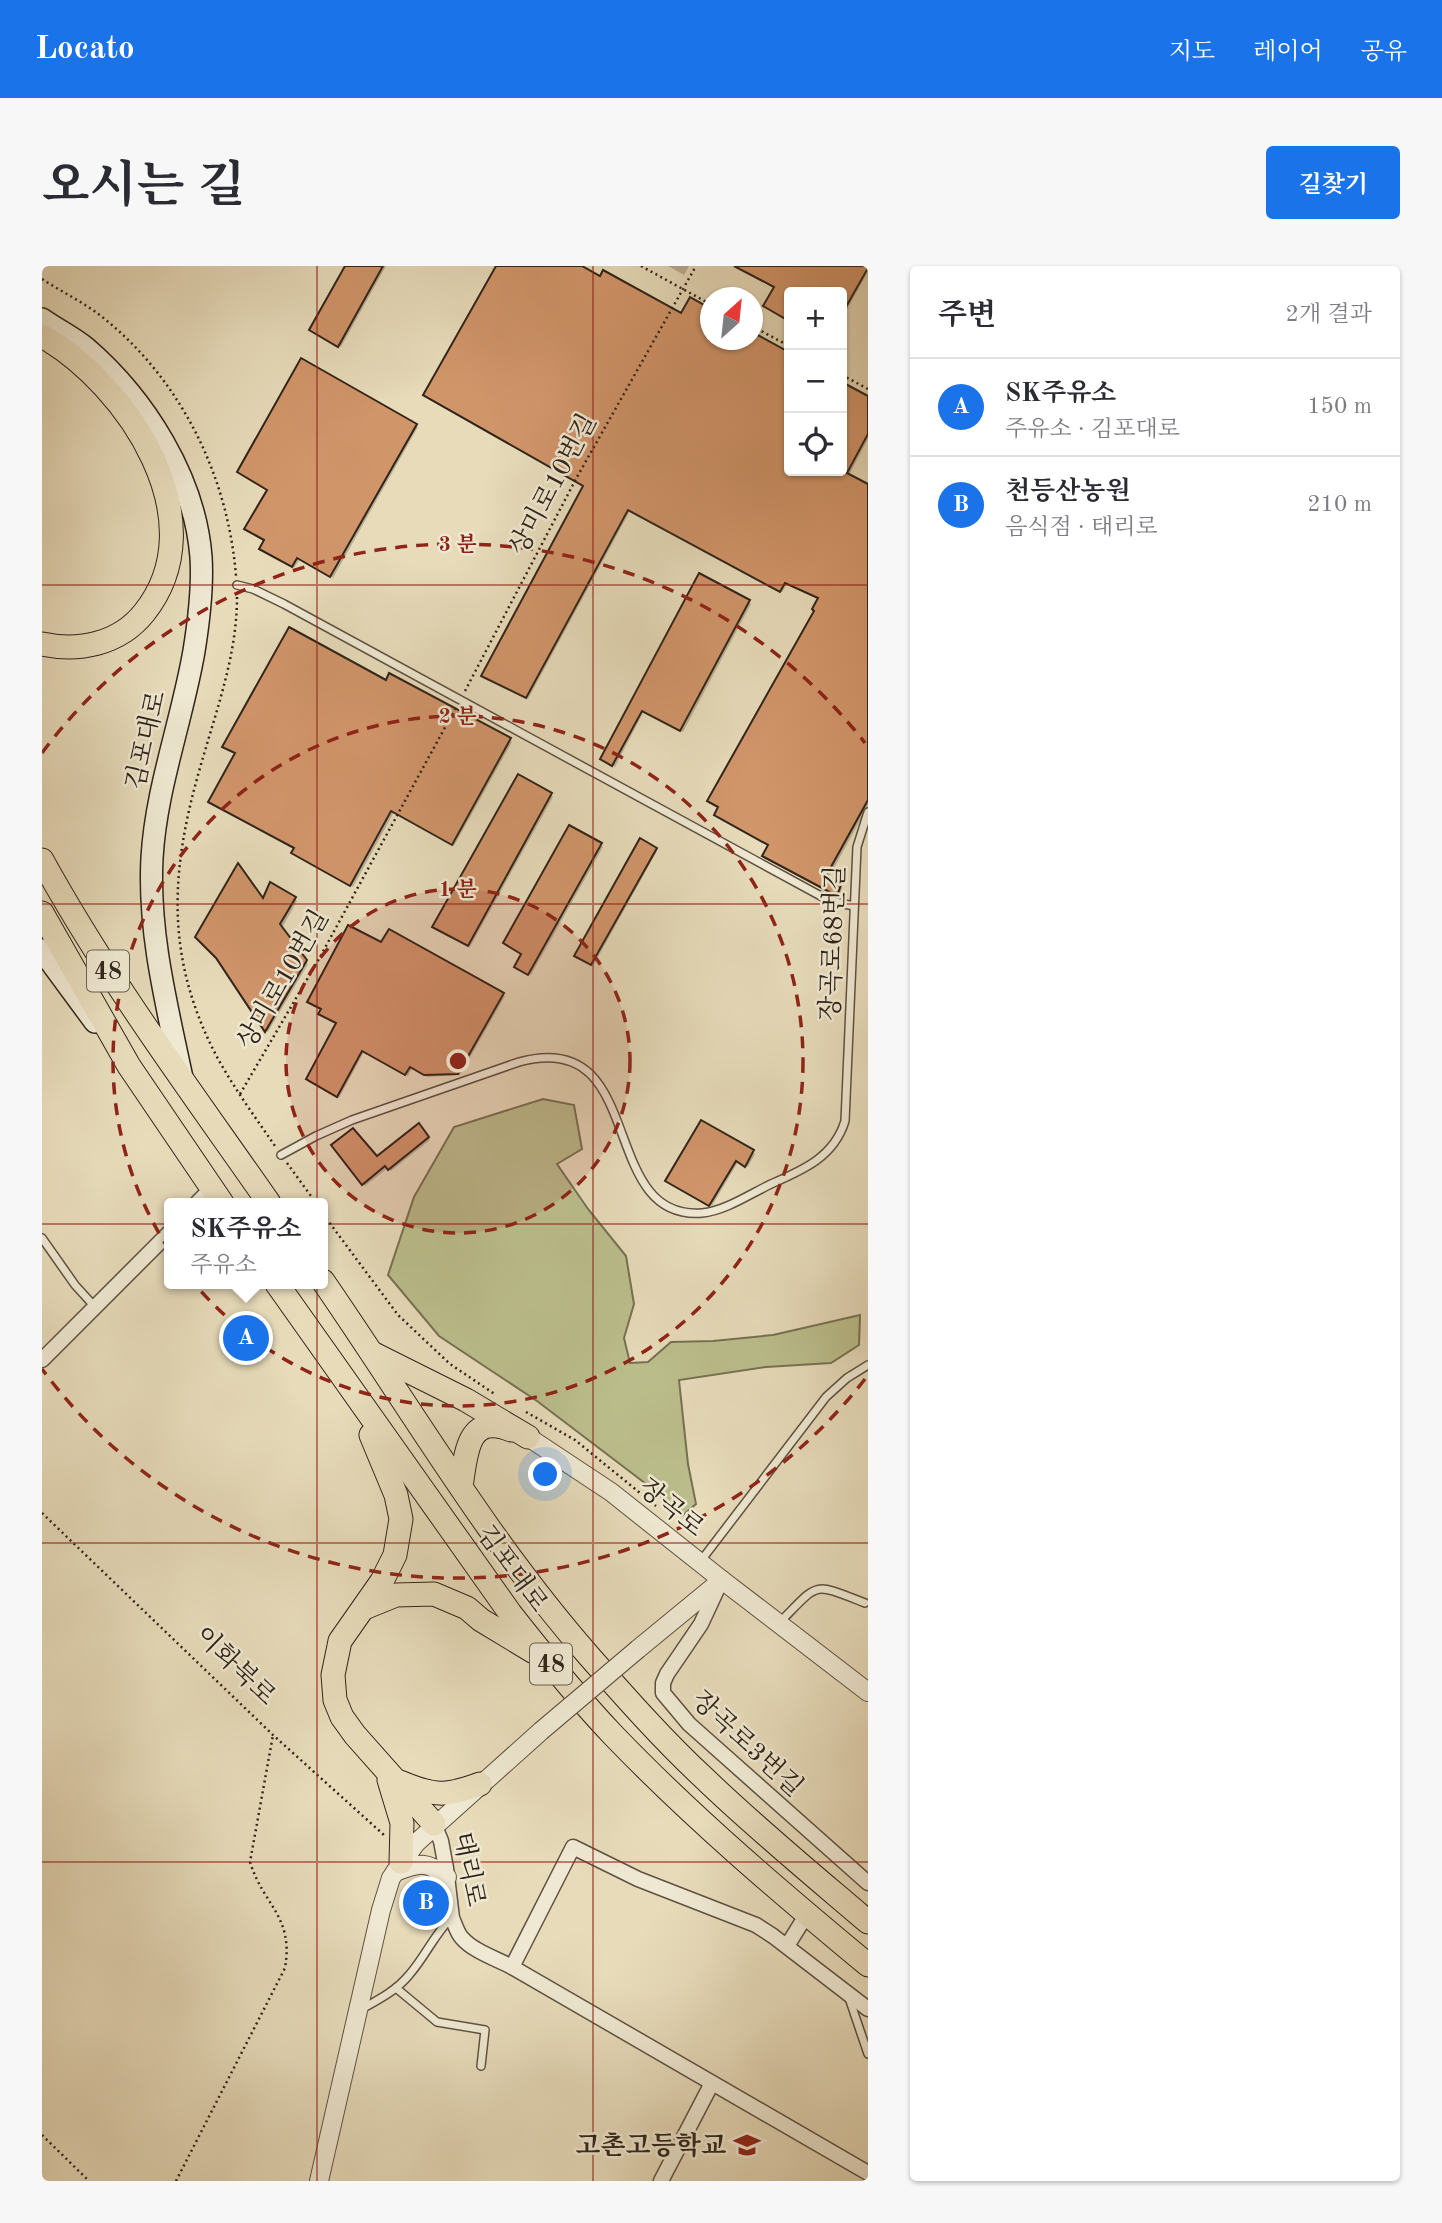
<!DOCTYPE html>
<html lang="ko">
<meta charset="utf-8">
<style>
body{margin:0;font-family:"Old Standard TT","Noto Serif KR",serif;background:#f7f7f7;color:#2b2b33}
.controls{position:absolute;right:21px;top:21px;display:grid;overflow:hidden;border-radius:7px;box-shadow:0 2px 5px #0004}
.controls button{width:63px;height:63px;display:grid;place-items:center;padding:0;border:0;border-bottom:2px solid #e1e1e2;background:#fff;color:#2b2b33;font:35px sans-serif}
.compass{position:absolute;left:658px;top:21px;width:63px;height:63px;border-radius:50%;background:#fff;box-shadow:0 2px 5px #0004;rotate:27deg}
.you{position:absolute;left:504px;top:1209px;width:24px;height:24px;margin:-18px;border:5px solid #fff;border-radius:50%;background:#1a73e8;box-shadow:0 0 0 10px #1a73e833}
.badge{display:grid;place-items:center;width:46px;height:46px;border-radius:50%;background:#1a73e8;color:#fff;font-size:23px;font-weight:700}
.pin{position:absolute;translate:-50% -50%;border:4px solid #fff;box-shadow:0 2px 7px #0006}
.popup{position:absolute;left:122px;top:932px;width:164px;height:91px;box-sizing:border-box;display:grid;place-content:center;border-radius:7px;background:#fff;filter:drop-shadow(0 2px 5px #0005);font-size:23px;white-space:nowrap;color:#7c7c81}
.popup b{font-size:26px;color:#2b2b33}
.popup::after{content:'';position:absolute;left:50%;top:100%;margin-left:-14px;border:14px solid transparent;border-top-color:#fff}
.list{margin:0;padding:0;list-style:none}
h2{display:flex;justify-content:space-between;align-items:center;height:91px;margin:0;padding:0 28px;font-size:30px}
h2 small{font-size:23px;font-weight:400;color:#7c7c81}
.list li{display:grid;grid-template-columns:46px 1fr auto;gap:21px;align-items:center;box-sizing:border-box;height:98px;padding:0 28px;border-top:2px solid #e1e1e2}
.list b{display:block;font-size:26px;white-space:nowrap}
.list p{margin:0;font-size:23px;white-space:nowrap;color:#7c7c81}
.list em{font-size:23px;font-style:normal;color:#7c7c81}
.icon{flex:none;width:38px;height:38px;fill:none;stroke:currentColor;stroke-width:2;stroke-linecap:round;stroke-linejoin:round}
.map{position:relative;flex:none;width:826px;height:1915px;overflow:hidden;border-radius:7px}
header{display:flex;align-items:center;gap:42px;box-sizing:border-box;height:98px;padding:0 35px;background:#1a73e8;color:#fff}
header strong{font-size:33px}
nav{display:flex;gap:38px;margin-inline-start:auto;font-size:24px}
.intro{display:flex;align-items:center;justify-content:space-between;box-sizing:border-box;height:168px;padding:0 42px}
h1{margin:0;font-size:49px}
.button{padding:18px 32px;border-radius:7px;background:#1a73e8;color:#fff;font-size:24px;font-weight:700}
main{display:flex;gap:42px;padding:0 42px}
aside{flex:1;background:#fff;border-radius:7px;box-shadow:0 2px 5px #0004}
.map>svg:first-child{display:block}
.green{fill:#bbbe8c;stroke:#767153;stroke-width:2}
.shadow{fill:#0003}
.building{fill:#d1956a;stroke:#30241a;stroke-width:2}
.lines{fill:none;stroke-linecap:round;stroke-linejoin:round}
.service-casing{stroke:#5e5242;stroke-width:10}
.minor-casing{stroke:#5e5242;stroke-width:17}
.tertiary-casing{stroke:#5e5242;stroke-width:20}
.secondary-casing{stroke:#30241a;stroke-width:24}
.primary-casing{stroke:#30241a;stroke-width:25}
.path{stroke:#30241a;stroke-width:2.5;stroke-dasharray:2 3.5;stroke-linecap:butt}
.service{stroke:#efe8d2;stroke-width:7}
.minor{stroke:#efe8d2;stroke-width:14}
.tertiary{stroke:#efe8d2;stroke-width:18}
.secondary{stroke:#efe8d2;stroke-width:21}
.primary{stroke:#e7dbba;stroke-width:23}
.tertiary-bridge-casing{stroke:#5e5242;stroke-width:20;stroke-linecap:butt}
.tertiary-bridge{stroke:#efe8d2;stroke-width:18}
.grid{fill:none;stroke:#8f2418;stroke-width:2;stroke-opacity:0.55}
.ring{fill:none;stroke:#8f2418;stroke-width:3.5;stroke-dasharray:12 9}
.labels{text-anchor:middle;stroke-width:5;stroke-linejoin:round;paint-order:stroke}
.shield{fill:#efe8d2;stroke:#695f51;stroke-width:2}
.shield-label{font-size:24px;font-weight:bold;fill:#30241a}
.street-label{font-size:26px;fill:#30241a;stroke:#efe8d2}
.poi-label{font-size:26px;font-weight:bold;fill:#30241a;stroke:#efe8d2;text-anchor:end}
.centre{fill:#8f2418;stroke:#efe8d2;stroke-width:3.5}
.ring-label{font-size:21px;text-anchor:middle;font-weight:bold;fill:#8f2418;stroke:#efe8d2;stroke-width:5;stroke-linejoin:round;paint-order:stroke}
</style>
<header>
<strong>Locato</strong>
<nav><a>지도</a><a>레이어</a><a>공유</a></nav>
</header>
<div class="intro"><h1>오시는 길</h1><a class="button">길찾기</a></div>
<main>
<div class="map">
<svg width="826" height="1915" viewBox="0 0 826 1915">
<rect width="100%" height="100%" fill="#e7dbba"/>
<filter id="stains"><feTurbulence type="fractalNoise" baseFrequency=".00286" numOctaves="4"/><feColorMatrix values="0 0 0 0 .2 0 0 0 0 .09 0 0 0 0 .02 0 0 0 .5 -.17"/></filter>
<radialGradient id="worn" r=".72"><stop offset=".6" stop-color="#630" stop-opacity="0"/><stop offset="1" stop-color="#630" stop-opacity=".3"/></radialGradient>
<polygon class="green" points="501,833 532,839 540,883 515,898 546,943 584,990 592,1038 582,1072 588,1097 606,1096 629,1076 671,1075 731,1069 818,1049 817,1079 789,1097 724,1101 637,1114 646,1198 654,1238 640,1250 612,1224 495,1135 397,1070 346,1009 372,931 412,861"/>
<g class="shadow">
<polygon points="305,0 344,0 299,81 272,66"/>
<polygon points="456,0 536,0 639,50 649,33 668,44 668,74 710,74 710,68 747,88 747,205 800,205 800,118 826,132 826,173 807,209 826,220 826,374 778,333 745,318 740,326 588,245 486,433 443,411 542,221"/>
<polygon points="626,0 647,0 642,9"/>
<polygon points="693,0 826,0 826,6 800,52 800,26 747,26 747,54 725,42 733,22"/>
<polygon points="374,159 376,161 291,312 258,293 252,302 221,284"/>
<polygon points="658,310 709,338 641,466 602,445 573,501 562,495"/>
<polygon points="826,401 826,540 786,613 800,622 797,631 724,592 728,580 678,541"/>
<polygon points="348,409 470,476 412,580 352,546 311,621 251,587 253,582 194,488 182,481 344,416"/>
<polygon points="509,529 511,531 428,681 394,663"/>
<polygon points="559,579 561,581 489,709 476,702 481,688"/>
<polygon points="613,583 615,585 551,700 537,692"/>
<polygon points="253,633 255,635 240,662 266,698 226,766 175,691 222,635"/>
<polygon points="340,679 463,730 418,809 385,811 370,802 366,810 322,786 297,832 268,815"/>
<polygon points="659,856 713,888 706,901 696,896 670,940 628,917"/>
<polygon points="379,862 388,874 349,905 346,902 323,920 291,879 335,892"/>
</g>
<g class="building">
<polygon points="303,0 341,0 296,81 267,64"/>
<polygon points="454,0 540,0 558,10 561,4 639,47 648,31 668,42 668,74 710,74 710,66 747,86 747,205 800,205 800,116 826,130 826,168 805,207 826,218 826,534 784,610 799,619 795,630 720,590 726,579 672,549 676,541 665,535 772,345 770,343 776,332 743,317 738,326 586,244 484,432 439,410 541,220 381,129"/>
<polygon points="692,0 826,0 826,2 800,48 800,26 747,26 747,55 721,40 732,21"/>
<polygon points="259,92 375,158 288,311 255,292 250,301 217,283 222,274 202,263 225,224 195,206"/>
<polygon points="657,307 708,334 638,465 600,445 570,500 558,493"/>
<polygon points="247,361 344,414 347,407 469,472 410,579 349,545 308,620 249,587 252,582 166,536 193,487 180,481"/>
<polygon points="476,508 510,527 426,680 390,661"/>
<polygon points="527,559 560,577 486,709 472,701 479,688 461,677"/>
<polygon points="598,572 615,582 549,699 532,690"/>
<polygon points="196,597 221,632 228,616 254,631 238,658 265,694 223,766 174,692 153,671"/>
<polygon points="306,659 339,676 347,663 462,727 416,808 382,809 368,801 363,809 320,785 295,831 264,813 294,757 276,748 279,743 265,736"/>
<polygon points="659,854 712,884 703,901 694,895 667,940 623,915"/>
<polygon points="377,857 387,871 346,904 343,900 320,919 289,879 311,862 335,890"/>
</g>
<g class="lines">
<g class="service-casing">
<g id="service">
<polyline points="195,319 211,323 242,338 788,635 812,640"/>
<path d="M239,889L274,870L310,854L477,796C607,760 554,955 660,947C683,945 708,928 729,918C761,904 792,891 803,855L815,581L826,546"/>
<polyline points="0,972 33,1019 53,1041"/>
<polyline points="658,1296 784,1131 805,1112 826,1099"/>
<path d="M738,1356C778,1316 769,1316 823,1337"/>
<polyline points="354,1722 395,1756 443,1764 439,1800"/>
<polyline points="807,1732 826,1788"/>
<path d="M318,1744C336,1734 354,1725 367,1709C383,1691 392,1669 409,1652"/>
</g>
</g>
<g class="minor-casing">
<g id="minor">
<polyline points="155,937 170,922"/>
<polyline points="0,1094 127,967"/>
<polyline points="679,1315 659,1358 625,1408 621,1417 621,1427 647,1458 826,1617"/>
<path d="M392,1558L399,1575L404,1602L410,1652C413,1658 415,1667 420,1672C431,1685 455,1693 470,1701L531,1581L596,1613L714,1659L731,1670L826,1743"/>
<polyline points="745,1680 765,1648"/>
<polyline points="470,1701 826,1907"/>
<polyline points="619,1915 670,1817"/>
</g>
</g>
<g class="tertiary-casing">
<g id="tertiary">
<polyline points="486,1171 569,1226 680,1314 826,1426"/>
<polyline points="596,1383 680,1314"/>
<path d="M353,1606C377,1597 384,1594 405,1611"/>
<polyline points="277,1915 339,1644 349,1612 374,1577 499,1465"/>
</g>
</g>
<g class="secondary-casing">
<g id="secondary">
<path d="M0,53C14,63 31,71 44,82C103,133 153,212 159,291C161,322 157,354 152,385C140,455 114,522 110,592C106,667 125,740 140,812"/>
<polyline points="0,684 53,756"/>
</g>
</g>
<g class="primary-casing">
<g id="primary">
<path d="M0,70C86,119 176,255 102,347C77,378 37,386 0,378"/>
<path d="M0,594C66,714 149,825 227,937"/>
<polyline points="0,647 87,800 180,937"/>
<path d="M281,1015C368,1141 446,1275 547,1390C584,1432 622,1475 663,1513C715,1563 771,1609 826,1656"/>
<path d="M235,1018L468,1347C501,1389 535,1431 572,1470C651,1552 738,1626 826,1699"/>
<polyline points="332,1088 424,1134 486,1171"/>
<polyline points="329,1169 354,1229 359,1253 353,1289 340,1315 298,1375 291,1409 293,1434 300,1451 313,1469 392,1558"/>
<path d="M419,1221C424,1190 424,1146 469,1164"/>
<polyline points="322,1342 354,1329 392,1328 425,1342 439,1354 492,1386"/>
<polyline points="347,1514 360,1557 359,1596"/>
<path d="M358,1516C391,1530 404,1531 438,1518"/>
</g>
</g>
<g class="path">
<polyline points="599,0 668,38"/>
<path d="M0,13C20,26 41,36 59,50C139,113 186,210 194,310"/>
<polyline points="710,60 747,80"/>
<polyline points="800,109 826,123"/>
<path d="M195,331C195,390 174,445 158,502C128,606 123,692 175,791C192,822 213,851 233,880"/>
<polyline points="423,425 535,211 654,0"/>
<polyline points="198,828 278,691 413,443"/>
<polyline points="245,897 274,937"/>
<polyline points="281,948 356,1049 408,1098 454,1129"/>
<polyline points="484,1146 533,1174 614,1240"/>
<polyline points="0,1247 231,1469 342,1569"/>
<polyline points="0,1869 47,1915"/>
<path d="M134,1915L243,1702C252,1650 221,1639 208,1596L231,1469"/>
</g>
<use href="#service" class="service"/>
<use href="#minor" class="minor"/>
<use href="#tertiary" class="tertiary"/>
<use href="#secondary" class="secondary"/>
<use href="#primary" class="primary"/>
<g class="tertiary-bridge-casing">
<polyline id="tertiary-bridge" points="499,1465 596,1383"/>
</g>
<use href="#tertiary-bridge" class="tertiary-bridge"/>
</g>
<path class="grid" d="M275,0V1915M551,0V1915M0,319H826M0,638H826M0,958H826M0,1277H826M0,1596H826"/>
<circle cx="416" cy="795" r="172" fill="#8f2418" fill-opacity=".12"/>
<g class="ring">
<circle cx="416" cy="795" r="172"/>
<circle cx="416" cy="795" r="345"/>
<path d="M823 1113A517 517 0 0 1 0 1103M0 487A517 517 0 0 1 823 477"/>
</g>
<defs>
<g id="school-bare" transform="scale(2.1)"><path d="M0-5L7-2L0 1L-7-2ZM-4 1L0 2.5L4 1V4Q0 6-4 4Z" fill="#8f2418" stroke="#efe8d2" stroke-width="2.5" paint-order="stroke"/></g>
</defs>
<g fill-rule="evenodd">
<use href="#school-bare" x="705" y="1879"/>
</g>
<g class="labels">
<g class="shield">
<rect x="45" y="684.5" width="42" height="41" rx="5"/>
<rect x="488" y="1377.5" width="42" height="41" rx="5"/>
</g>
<g class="shield-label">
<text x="66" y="713">48</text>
<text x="509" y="1406">48</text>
</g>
<g class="street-label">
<text transform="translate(510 218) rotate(-62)" y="9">상미로10번길</text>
<text transform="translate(103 474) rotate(-77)" y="9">김포대로</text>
<text transform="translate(790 677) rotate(-88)" y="9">장곡로68번길</text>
<text transform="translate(240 713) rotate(-60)" y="9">상미로10번길</text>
<text transform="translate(630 1241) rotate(39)" y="9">장곡로</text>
<text transform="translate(471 1302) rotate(54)" y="9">김포대로</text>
<text transform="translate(194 1399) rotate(44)" y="9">이화북로</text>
<text transform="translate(706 1477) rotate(43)" y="9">장곡로3번길</text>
<text transform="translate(428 1603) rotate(79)" y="9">태리로</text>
</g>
<g class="poi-label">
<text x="684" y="1888">고촌고등학교</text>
</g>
</g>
<circle cx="416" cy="795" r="10" class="centre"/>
<g class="ring-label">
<text x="416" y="285">3 분</text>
<text x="416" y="457">2 분</text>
<text x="416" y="630">1 분</text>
</g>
<rect width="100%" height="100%" filter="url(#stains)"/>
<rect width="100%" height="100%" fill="url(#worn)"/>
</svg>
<div class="controls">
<button>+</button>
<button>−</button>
<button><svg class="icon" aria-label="locate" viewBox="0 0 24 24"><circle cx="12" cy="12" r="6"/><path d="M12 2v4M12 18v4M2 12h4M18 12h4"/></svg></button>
</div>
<svg class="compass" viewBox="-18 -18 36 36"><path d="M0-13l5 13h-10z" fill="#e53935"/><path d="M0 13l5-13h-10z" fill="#7c7c81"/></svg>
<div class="you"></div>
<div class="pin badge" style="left:204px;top:1072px">A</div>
<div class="popup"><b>SK주유소</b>주유소</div>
<div class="pin badge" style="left:384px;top:1637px">B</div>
</div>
<aside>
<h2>주변<small>2개 결과</small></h2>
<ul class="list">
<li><span class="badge">A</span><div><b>SK주유소</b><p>주유소 · 김포대로</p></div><em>150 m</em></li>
<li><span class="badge">B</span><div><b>천등산농원</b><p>음식점 · 태리로</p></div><em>210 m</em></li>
</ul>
</aside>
</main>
